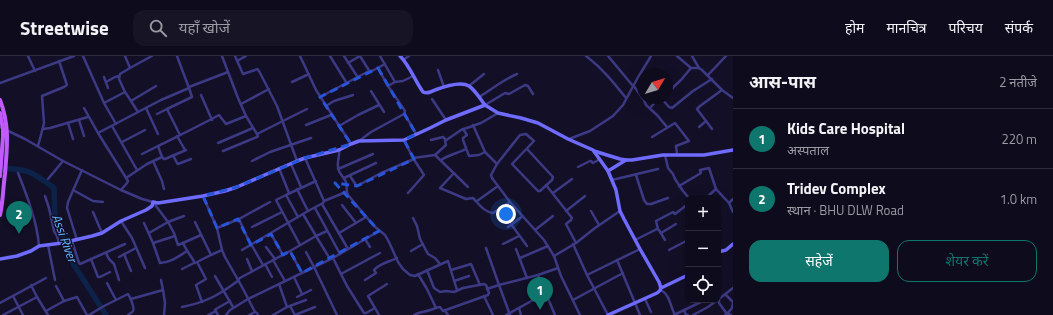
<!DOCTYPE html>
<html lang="hi">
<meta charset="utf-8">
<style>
body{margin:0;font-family:"Titillium Web","Noto Sans Devanagari",sans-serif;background:#171425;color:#f1f3f6}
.controls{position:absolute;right:12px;bottom:12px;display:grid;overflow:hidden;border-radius:8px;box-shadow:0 4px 16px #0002}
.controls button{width:36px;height:36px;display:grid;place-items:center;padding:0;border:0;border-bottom:1px solid #2e2b3b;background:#0e0b1c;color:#f1f3f6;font:20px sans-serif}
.compass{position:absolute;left:637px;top:12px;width:36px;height:36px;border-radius:50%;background:#0e0b1c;box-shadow:0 4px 16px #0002;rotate:52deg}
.you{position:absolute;left:506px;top:158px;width:14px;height:14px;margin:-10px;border:3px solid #fff;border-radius:50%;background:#1a73e8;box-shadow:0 0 0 6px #1a73e833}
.badge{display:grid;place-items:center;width:26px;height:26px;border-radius:50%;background:#0f766e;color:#fff;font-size:13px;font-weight:700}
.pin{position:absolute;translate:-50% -33px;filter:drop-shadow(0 1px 2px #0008)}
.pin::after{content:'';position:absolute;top:21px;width:14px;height:12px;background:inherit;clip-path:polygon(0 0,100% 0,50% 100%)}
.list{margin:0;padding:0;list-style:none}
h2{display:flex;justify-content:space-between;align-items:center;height:52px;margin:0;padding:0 16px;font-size:17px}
h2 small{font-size:13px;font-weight:400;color:#9b9ba3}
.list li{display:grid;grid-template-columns:26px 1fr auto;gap:12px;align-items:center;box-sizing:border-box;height:60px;padding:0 16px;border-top:1px solid #2e2b3b}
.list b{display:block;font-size:15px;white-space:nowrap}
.list p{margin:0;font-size:13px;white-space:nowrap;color:#9b9ba3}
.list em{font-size:13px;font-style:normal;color:#9b9ba3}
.actions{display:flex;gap:8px;padding:12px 16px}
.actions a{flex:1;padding:9px 0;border:1px solid #0f766e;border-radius:12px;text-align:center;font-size:14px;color:#0f766e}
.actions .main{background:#0f766e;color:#fff}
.icon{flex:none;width:22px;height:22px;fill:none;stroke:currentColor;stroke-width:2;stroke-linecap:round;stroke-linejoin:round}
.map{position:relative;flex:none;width:733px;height:259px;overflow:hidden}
header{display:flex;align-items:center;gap:24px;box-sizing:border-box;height:56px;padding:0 20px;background:#0e0b1c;border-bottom:1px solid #2e2b3b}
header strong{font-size:19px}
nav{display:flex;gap:22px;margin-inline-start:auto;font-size:14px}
.search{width:280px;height:36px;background:#171425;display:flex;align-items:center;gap:10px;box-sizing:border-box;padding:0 14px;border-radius:12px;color:#9b9ba3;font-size:15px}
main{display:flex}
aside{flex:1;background:#0e0b1c}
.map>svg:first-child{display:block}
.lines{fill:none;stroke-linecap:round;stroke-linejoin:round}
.river{stroke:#0c2248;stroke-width:5.5}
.street{stroke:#3d3a85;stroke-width:2.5}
.secondary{stroke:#6f6bff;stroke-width:3.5}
.primary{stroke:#c25bff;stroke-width:4}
.marked{fill:none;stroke:#2655da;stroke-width:3;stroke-dasharray:8 5;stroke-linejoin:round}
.labels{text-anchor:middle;stroke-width:3;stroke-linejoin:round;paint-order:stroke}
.water-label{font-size:13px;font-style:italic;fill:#62b6ff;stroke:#130f26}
</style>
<header>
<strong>Streetwise</strong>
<div class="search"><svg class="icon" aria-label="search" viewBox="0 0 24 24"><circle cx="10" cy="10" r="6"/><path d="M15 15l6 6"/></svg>यहाँ खोजें</div>
<nav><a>होम</a><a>मानचित्र</a><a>परिचय</a><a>संपर्क</a></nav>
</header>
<main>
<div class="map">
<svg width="733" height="259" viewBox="0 0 733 259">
<rect width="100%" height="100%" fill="#130f26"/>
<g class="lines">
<path class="river" d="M0,113C26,111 34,117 54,132L55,161L67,191L74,209L106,259"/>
<g class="street">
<polyline points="28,0 35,15"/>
<polyline points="83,0 104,47"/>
<polyline points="125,0 130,12 120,18 119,23 125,36 131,45"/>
<polyline points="177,0 189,32"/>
<polyline points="235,0 243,18 255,14 257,13 259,15 277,50 297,105"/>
<polyline points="300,0 316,34 351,88"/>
<polyline points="330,0 346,26"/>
<polyline points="344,0 357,20"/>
<polyline points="360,0 370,16 385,8"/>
<polyline points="380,0 395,26"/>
<path d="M586,0C602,12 614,27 626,42"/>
<polyline points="608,0 633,30"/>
<polyline points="677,0 691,12 699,12 702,14 722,34 733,42"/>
<polyline points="692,0 699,12"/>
<polyline points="403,4 409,0"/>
<polyline points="237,5 246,0"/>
<polyline points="348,7 360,0"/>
<polyline points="130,12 152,0"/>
<polyline points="378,12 388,30"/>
<polyline points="438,14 444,31"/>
<polyline points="660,17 661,18"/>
<polyline points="708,19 726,0"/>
<polyline points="104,21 108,32"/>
<polyline points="667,25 673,32"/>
<polyline points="106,26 115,21 119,20"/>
<polyline points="292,26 309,18"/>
<polyline points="0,27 74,0"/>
<polyline points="633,29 644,44 646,49 657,59 667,71"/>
<polyline points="469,30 484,18"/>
<polyline points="189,31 228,16"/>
<polyline points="371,35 384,56"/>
<polyline points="667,37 681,24 691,12"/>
<polyline points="201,39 212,64"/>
<polyline points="320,41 369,15"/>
<path d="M479,41C492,33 503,24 517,18"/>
<polyline points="661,42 669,51 672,52 693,35 712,23"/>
<polyline points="432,43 446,64"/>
<polyline points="241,48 269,33"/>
<polyline points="485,49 505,37 509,38 525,29 528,30 533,38"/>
<polyline points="326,50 334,45 353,39"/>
<polyline points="84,52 98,77 128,125 127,127 121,134"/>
<polyline points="146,52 158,78"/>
<polyline points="650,52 659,42"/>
<polyline points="138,56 131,45 156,30"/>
<polyline points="157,58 167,53"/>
<polyline points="404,58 412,70 416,78"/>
<polyline points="246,60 257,78 307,53"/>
<polyline points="79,64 84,80"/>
<polyline points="68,67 73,83"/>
<polyline points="116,68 104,47 125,36"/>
<polyline points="306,69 331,59"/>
<polyline points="473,69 485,96 497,108"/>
<polyline points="112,70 137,114"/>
<polyline points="339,70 358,59 379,49"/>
<path d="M0,71L25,83L63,105L121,134L142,143L153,146L168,166L174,177L178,189L183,187C186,194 191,200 195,207"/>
<polyline points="699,71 706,65"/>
<polyline points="43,73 50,72 88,61"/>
<polyline points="463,73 467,79 463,82 463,84 469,100 479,99 485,96"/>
<polyline points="712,73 697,53 700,50 722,34"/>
<polyline points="98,77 161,44 189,32 192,41 167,53 180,79"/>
<polyline points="177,80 185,94"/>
<polyline points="652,81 675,67 689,85 676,90 677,98"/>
<polyline points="569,83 590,75 613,60 623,49 637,23 651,0"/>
<polyline points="404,84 413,102 435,99 468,131"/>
<polyline points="431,84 443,81 446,84"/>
<polyline points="359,85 371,76 404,58 405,55 388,30 395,26 403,25 413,20"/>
<polyline points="122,86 145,74"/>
<polyline points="218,87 253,72"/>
<polyline points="38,90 41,79 44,67 42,40 64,31 67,29 59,5"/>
<polyline points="527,93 553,121 552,124 540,135 538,135 512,108 534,85 526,78 520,79 497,108 491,119 492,122 510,146 544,184 554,200 561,220 580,259"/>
<path d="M339,94C340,100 337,105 338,111C338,117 344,121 346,126C347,131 346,135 348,139L374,170L385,179L389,186L398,206L403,213L410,219L415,220L448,205L457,234"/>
<polyline points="223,95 257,81 258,80 257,78"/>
<polyline points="142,98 158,90"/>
<polyline points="173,99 177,107 178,108 191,103"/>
<polyline points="435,99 446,89 445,85 461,74 481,67 498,57"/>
<polyline points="665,99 668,112 673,118 675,123 683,135 689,142"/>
<polyline points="162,101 164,103 165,103 186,94"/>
<polyline points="305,102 324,145"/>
<path d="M441,104C449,99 458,97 466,93"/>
<polyline points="153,105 162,125 164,133"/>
<polyline points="252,105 270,96 311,82"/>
<polyline points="291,108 301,131"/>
<polyline points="578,111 590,105 591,105 593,107 600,103"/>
<polyline points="279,112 289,137"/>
<polyline points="338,113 373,98"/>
<path d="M18,117C27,140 37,165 39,190"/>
<path d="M454,117L440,132L466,143L473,142C479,148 484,156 493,157L510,146"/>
<polyline points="636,119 644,144 647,148 651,148 668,142"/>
<polyline points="350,120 356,129 357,130 381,117 414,103"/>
<path d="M126,122L147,108L162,101L158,90C178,80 199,70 219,59L226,68L246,60L238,42L222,0"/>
<polyline points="344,122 376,107"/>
<polyline points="48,123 63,105"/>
<polyline points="612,124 658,113"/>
<polyline points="546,129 572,162 571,164 566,168 576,187"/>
<polyline points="679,130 701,117 700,114 709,112 716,133"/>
<polyline points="297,133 308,155"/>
<polyline points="73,134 93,145 103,146"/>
<polyline points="408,137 424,119 413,102"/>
<polyline points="553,137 572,123"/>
<polyline points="286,139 276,144 300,189"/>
<polyline points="45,140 49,152 54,175 57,180 59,187"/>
<polyline points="203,140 217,172 222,194 225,201 242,231 255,256"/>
<polyline points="706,142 716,133 729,147"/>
<polyline points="733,143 729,147 733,156"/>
<polyline points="477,145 498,130"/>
<polyline points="322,148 348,193"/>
<polyline points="342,149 356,167"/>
<polyline points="315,152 340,198"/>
<polyline points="566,155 585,140"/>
<polyline points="591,155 599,169"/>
<polyline points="93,156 102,177"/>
<polyline points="298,161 286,139 316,125"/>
<polyline points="413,162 417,170 420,183 428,198 435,202 440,208"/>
<polyline points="239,163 247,181 263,209"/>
<polyline points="121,165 132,182 145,212"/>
<polyline points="688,165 686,167 688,171"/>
<polyline points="195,166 211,199 222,194"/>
<path d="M144,167L153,187L160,207C170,207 179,200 187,195"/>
<polyline points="511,168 527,190"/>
<polyline points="252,171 282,156"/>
<polyline points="508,171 523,160"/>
<polyline points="217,172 239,163 270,146"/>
<polyline points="658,173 656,165 673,156 675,158 688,148"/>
<polyline points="535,174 553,160"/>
<polyline points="327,175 316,180 330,203"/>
<polyline points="149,177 168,166 184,160"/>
<polyline points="339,177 366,161"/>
<polyline points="661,177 676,168"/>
<polyline points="271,178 283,199"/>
<polyline points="365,183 370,191"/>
<polyline points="77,184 67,152 68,146 82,114"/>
<polyline points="635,184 657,173 659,174 665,184"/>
<polyline points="72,185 79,207 80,208 125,188"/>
<polyline points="153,187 175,180"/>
<polyline points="183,187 201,179"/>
<polyline points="503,188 519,180"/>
<polyline points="573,188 587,219 608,259"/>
<polyline points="48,189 55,224"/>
<polyline points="266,191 275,203"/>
<polyline points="486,192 499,229 538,219 558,212"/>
<polyline points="516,193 527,222"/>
<polyline points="242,194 308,155 323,147 324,145 346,136"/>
<polyline points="669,194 688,184"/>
<polyline points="411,195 423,188"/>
<polyline points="306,196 314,211 337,259"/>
<polyline points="106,197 109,203 114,208 119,224"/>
<polyline points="124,198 131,215"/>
<polyline points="554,200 576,187 595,172 620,155"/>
<polyline points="119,201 136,192"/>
<polyline points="333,202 347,230 364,257 366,257 375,252 379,259"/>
<polyline points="520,202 548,190"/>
<polyline points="91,203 98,221 100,221 110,216"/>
<polyline points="247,203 252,215"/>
<polyline points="273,204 285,225"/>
<polyline points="617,204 640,259"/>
<polyline points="265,208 272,221"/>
<polyline points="182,213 194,207"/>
<polyline points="451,214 471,208 480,229"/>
<polyline points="302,217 290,195 316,180 303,158"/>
<polyline points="341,218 380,197"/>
<polyline points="418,218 427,233 436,252"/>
<polyline points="538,219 555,259"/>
<polyline points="587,219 640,193"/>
<polyline points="215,220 233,251"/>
<polyline points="294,221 302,238"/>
<polyline points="238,223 290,195"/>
<polyline points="161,224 163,234"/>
<path d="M365,224L376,217L374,214C380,207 389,206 397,202"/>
<polyline points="454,225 469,220"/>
<polyline points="107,227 116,244"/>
<polyline points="279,228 287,251 306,244"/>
<polyline points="31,229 37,241"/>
<polyline points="56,230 64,245"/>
<polyline points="733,232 719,243 719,247 727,258 732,252 733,247"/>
<polyline points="487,233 499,229 510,259"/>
<path d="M661,234C670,239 670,250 675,259"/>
<polyline points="725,238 733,246"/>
<polyline points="13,240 23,259"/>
<polyline points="484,240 493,259"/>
<polyline points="297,241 311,234"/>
<polyline points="131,243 163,234 165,247 164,259"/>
<polyline points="645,243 651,256"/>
<polyline points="573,244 623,217"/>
<polyline points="202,246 196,229 206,223 197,206 211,199"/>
<polyline points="0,247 46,222"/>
<polyline points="290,250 295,259"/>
<path d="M182,251C207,246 219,239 239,224"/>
<polyline points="375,252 368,240 387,228"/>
<polyline points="519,252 521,259"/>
<polyline points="684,254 686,259 688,259"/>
<polyline points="46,255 64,245 77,241 87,259"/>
<polyline points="445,255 448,259"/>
<polyline points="3,259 37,241 48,259"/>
<path d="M89,259L104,250L128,238C130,241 135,252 133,255C133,256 129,258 128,259"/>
<polyline points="208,259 216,255"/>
<polyline points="218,259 215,254 216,253 230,245"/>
<polyline points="226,259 230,254 248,243 333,202 379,175"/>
<polyline points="249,259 255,256 257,257 258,259"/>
<polyline points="273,259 287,251"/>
<polyline points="295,259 315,251"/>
<path d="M414,259C419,256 425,256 430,254C434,253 437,251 440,251L443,255L488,239L489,237L486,229L484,228L463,232L454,236L446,235L440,236L434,232L427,214"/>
<polyline points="506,259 546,237"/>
<polyline points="674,259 705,244"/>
<polyline points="693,259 708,251 719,243 718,241"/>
<polyline points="725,259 729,258 731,259"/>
</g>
<g class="secondary">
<path d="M400,0C410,10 415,25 423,36C427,38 431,36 435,34C443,31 461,25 469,30C476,35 480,43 485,49"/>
<polyline points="594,95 620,103 626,104"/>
<polyline points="718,196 726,194 733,188"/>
<polyline points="0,203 17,200 31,195 39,190 62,187 92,180 102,177 121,165 146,154 152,150 153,146 158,147 203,140 225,135 237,131 297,105 305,102 339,94 351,88 359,85 404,84 430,72 446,64 485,49 498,57 521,62 538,67 568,83 593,94 608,115 626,104 632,104 663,99 704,99 733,94"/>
<polyline points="661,232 688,219"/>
<path d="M608,259L657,237C662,234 661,231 659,226L640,193L624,163L620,155L616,134L608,115"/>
</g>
<g class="primary">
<path d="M0,44C10,70 7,92 5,118C3,132 3,146 0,159"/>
<polyline points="0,57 3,73 3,81 0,120"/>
</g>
</g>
<path class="marked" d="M378,12L416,78L404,84L414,103L357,130L335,127L379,175L302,217L290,195L283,199L271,178L251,189L238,163L217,172L203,140L237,131L305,102L351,88L320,41Z"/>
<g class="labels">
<g class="water-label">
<text transform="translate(65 182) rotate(70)" y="5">Assi River</text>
</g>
</g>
</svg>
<div class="controls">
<button>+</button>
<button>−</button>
<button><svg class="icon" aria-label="locate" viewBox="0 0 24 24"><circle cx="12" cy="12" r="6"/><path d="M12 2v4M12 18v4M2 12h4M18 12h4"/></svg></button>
</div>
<svg class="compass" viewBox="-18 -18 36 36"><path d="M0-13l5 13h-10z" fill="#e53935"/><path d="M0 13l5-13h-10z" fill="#9b9ba3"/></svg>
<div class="you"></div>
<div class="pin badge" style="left:540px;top:254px">1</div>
<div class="pin badge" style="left:19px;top:178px">2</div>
</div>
<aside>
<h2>आस-पास<small>2 नतीजे</small></h2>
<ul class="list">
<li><span class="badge">1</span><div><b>Kids Care Hospital</b><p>अस्पताल</p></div><em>220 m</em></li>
<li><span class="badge">2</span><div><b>Tridev Complex</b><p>स्थान · BHU DLW Road</p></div><em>1.0 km</em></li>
</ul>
<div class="actions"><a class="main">सहेजें</a><a>शेयर करें</a></div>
</aside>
</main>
